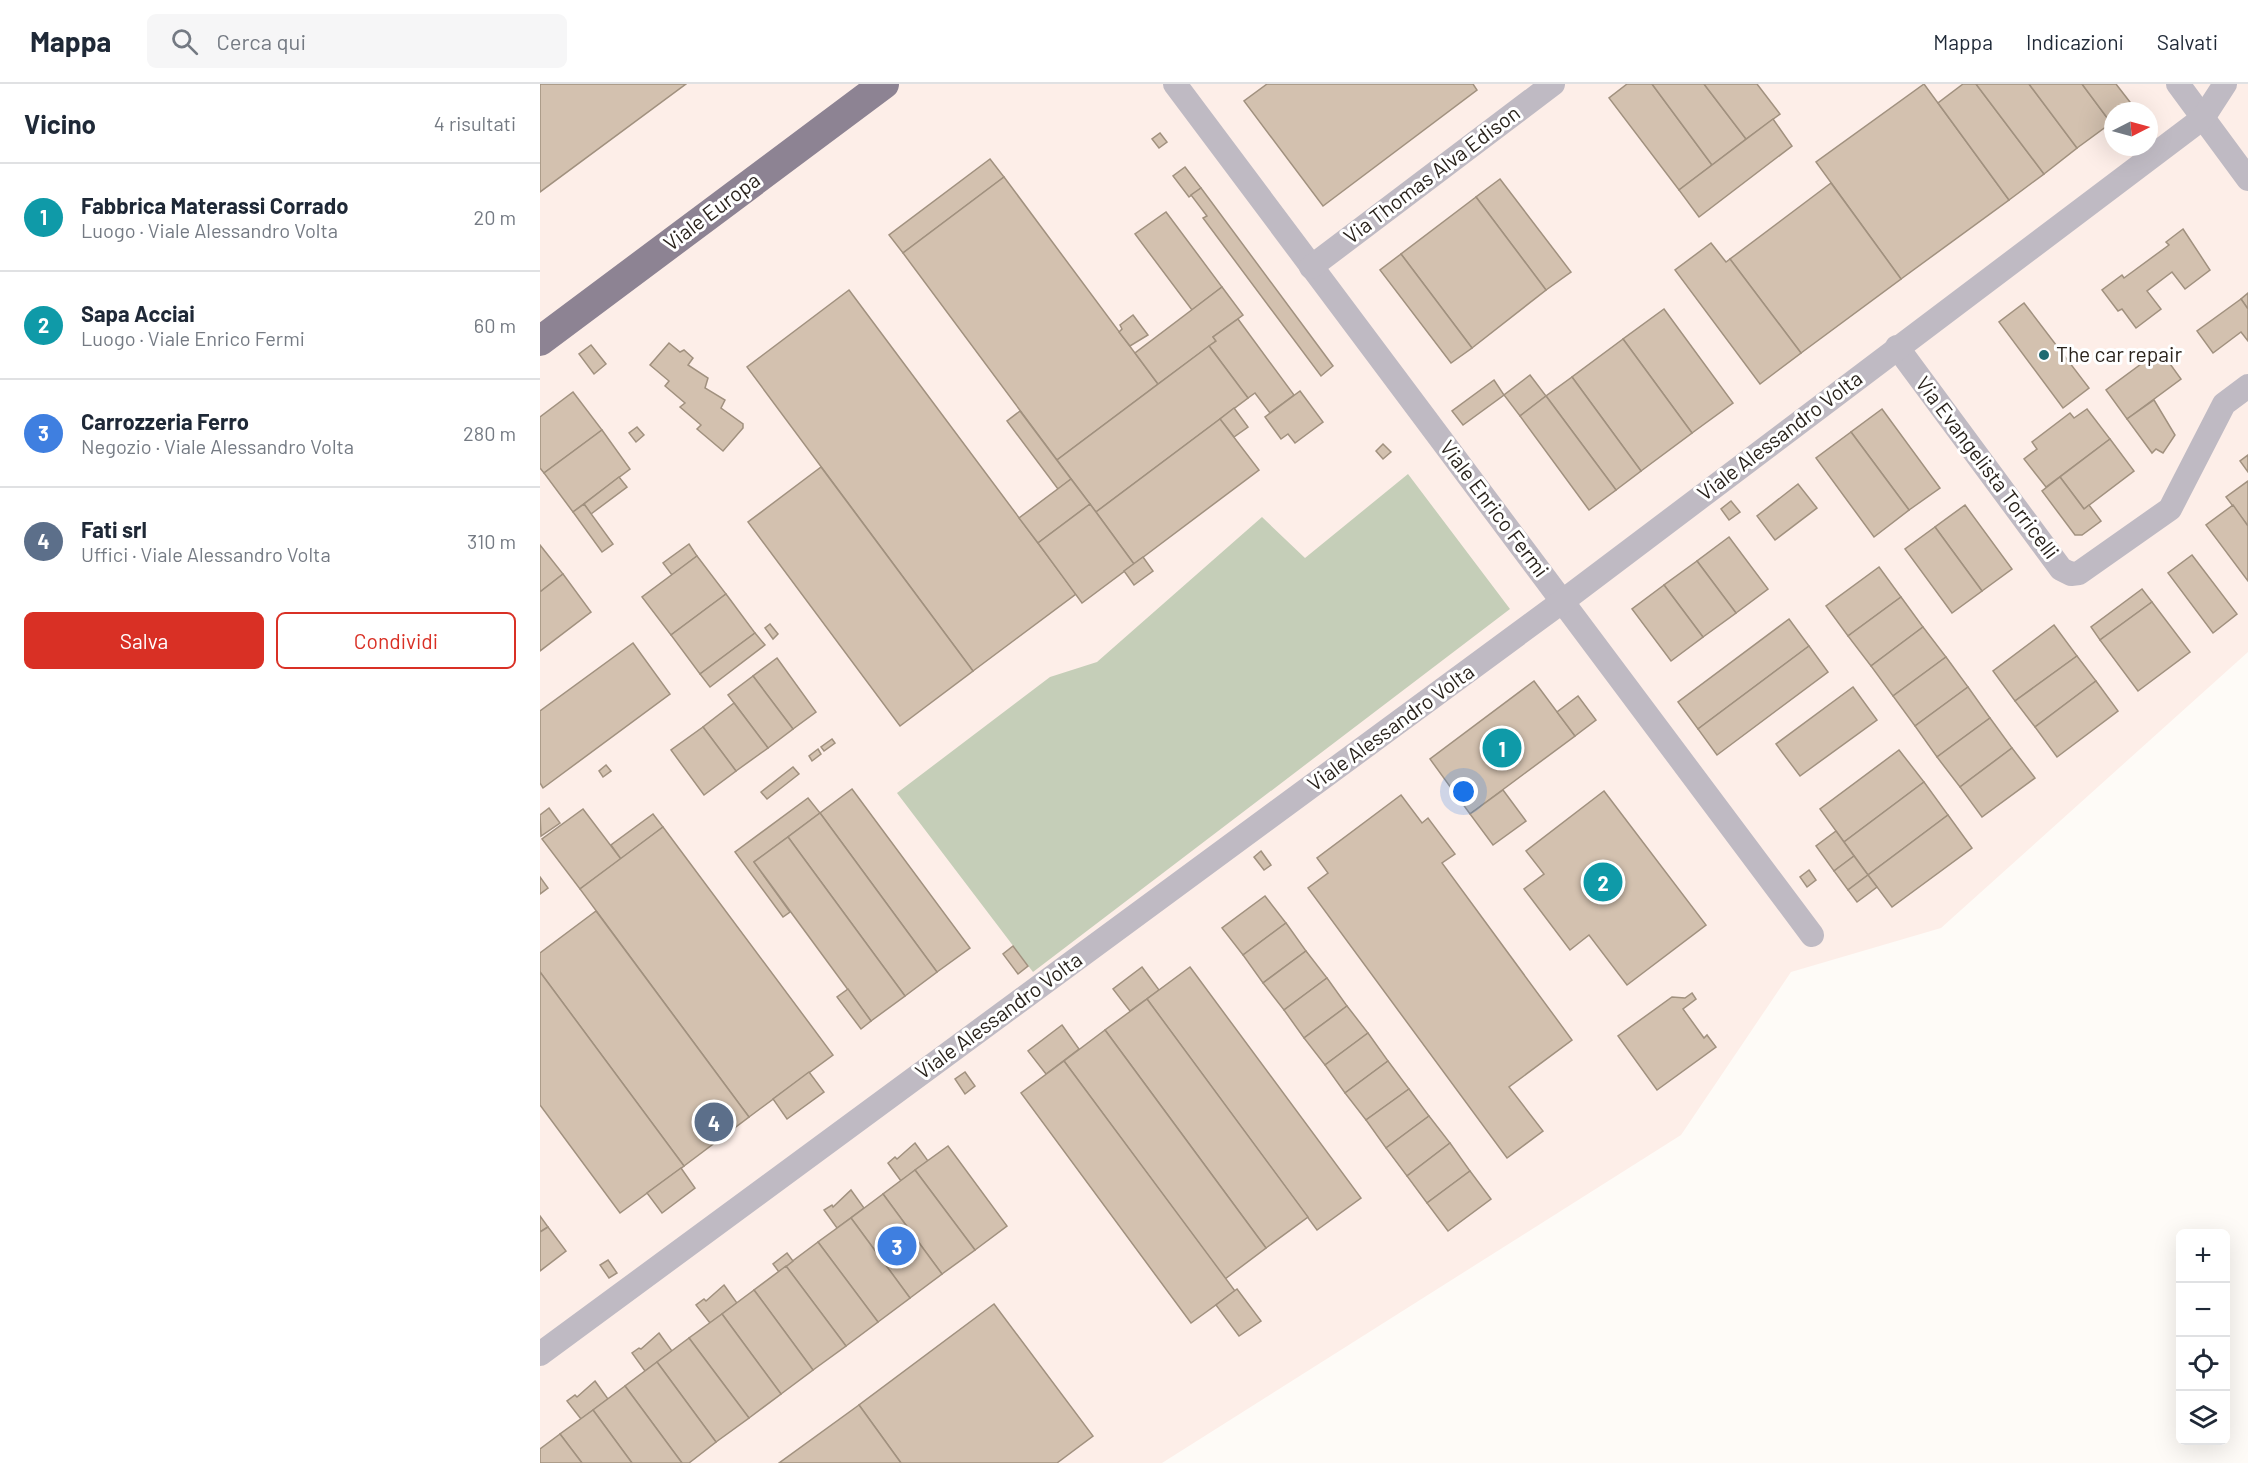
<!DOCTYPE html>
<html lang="it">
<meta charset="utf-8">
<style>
body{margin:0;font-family:Barlow,sans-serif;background:#f6f6f7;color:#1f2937}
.controls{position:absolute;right:18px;bottom:18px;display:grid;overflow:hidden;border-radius:9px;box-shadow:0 6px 24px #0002}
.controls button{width:54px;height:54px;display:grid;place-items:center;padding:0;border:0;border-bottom:2px solid #e0e1e3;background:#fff;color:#1f2937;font:30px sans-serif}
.compass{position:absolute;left:1564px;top:18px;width:54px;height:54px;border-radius:50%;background:#fff;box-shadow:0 6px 24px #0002;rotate:84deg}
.you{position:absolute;left:924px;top:708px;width:21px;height:21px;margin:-15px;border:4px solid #fff;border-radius:50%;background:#1a73e8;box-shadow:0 0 0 9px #1a73e833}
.badge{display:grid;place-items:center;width:39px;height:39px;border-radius:50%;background:#d93025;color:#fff;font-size:20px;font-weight:700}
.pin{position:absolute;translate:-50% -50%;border:3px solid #fff;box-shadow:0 2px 6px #0006}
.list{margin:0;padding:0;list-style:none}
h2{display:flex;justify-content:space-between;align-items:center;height:78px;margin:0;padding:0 24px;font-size:26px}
h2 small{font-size:20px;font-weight:400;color:#747a83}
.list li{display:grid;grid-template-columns:39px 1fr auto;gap:18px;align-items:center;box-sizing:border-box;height:108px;padding:0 24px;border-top:2px solid #e0e1e3}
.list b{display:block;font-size:22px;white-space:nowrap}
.list p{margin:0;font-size:20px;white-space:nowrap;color:#747a83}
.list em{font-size:20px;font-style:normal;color:#747a83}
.actions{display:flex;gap:12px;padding:18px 24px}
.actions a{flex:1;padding:14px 0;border:2px solid #d93025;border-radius:9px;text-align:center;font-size:21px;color:#d93025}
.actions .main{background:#d93025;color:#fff}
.icon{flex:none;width:33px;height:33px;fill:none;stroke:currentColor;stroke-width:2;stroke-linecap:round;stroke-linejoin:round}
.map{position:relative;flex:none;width:1708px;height:1379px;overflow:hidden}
header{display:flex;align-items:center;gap:36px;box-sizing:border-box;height:84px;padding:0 30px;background:#fff;border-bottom:2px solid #e0e1e3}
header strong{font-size:28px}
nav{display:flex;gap:33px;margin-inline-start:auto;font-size:21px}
.search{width:420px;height:54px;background:#f6f6f7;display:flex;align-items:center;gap:15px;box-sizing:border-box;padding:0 21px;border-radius:9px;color:#747a83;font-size:22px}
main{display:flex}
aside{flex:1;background:#fff}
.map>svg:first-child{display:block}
.industrial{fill:#fdeee8;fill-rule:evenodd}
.green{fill:#c5ceb8}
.building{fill:#d3c1af;stroke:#a1917f;stroke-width:1.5}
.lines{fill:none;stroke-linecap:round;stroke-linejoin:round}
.minor{stroke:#bfbac3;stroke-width:24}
.major{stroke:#8d8393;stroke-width:30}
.poi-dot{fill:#1e6a72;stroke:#fff;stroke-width:2}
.labels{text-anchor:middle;stroke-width:6;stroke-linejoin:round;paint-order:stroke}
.street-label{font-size:21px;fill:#2a231c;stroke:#fff}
.poi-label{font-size:21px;fill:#2a231c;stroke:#fff;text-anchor:start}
</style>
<header>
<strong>Mappa</strong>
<div class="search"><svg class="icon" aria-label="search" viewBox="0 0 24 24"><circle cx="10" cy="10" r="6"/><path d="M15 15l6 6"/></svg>Cerca qui</div>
<nav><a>Mappa</a><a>Indicazioni</a><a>Salvati</a></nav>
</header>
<main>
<aside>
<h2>Vicino<small>4 risultati</small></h2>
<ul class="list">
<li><span class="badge" style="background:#0f9aa8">1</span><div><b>Fabbrica Materassi Corrado</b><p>Luogo · Viale Alessandro Volta</p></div><em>20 m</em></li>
<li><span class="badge" style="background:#0f9aa8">2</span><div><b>Sapa Acciai</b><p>Luogo · Viale Enrico Fermi</p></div><em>60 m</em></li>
<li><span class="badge" style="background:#3f7fe0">3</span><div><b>Carrozzeria Ferro</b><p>Negozio · Viale Alessandro Volta</p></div><em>280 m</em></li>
<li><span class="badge" style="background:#5c6f8a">4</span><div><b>Fati srl</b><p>Uffici · Viale Alessandro Volta</p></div><em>310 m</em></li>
</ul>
<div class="actions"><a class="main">Salva</a><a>Condividi</a></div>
</aside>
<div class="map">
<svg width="1708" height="1379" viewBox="0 0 1708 1379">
<rect width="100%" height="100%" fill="#fefbf7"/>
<path class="industrial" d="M0,0H1708V568L1401,844L1251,888L1141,1051L622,1379H0ZM1573,27H1609V63H1573Z"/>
<polygon class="green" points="868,390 970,525 493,888 357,709 510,593 557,578 722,433 765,474"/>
<g class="building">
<polygon points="0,0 146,0 0,108"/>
<polygon points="727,0 933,0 937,6 783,122 704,17"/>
<polygon points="1087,0 1112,0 1172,81 1139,106 1069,14"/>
<polygon points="1112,0 1164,0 1206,55 1172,81"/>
<polygon points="1164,0 1217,0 1240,30 1206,55"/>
<polygon points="1384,0 1469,116 1361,195 1276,78"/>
<polygon points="1423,0 1436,0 1504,90 1469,116 1398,19"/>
<polygon points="1436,0 1489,0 1537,64 1504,90"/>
<polygon points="1489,0 1542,0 1571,39 1537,64"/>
<polygon points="1542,0 1576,0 1593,22 1587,27 1573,27 1571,39"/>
<polygon points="1233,35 1252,62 1159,133 1139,106"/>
<polygon points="620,49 627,58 619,64 612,55"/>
<polygon points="450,75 464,93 363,169 349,151"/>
<polygon points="645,83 661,104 649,113 633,92"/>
<polygon points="464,93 618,300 517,376 363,169"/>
<polygon points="960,95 1031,188 1006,206 936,113"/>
<polygon points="1291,99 1361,195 1261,269 1190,175"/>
<polygon points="661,104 793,282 781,292 663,134 667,132 651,111"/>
<polygon points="936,113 1006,206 932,264 861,170"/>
<polygon points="626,128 682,203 652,226 595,150"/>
<polygon points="1643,145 1670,186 1645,205 1632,188 1607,207 1621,225 1596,244 1582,225 1578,227 1562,206 1582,191 1584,194 1629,161 1626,158"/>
<polygon points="1171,159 1186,178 1190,175 1261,269 1220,300 1135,186"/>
<polygon points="861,170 932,264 911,279 840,186"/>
<polygon points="682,203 703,231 673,253 676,257 618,300 595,269"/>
<polygon points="309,206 536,510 433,587 207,283"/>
<polygon points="1708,209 1708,225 1701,215"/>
<polygon points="1701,215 1708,225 1708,257 1701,248 1673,269 1657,247"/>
<polygon points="1484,219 1549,304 1523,324 1459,238"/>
<polygon points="1124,225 1193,319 1152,349 1083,255"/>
<polygon points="593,231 608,251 590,262 579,248 582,245 580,241"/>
<polygon points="698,235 754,311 730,329 715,309 708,314 669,262 676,257 673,253"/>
<polygon points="1083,255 1152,349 1101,387 1032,293"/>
<polygon points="129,259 140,268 144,266 153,274 148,281 168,294 165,304 185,316 181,324 203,340 203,344 183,367 157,345 161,341 140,323 145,319 125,302 129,297 110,281"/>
<polygon points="51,261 66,280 54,290 39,270"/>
<polygon points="669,262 708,314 556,428 517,376"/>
<polygon points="1620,266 1641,295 1587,335 1566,306"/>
<polygon points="990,291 1006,312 980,332 964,311"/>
<polygon points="1032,293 1101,387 1076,406 1006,312"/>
<polygon points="954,296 964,311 923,341 912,327"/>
<polygon points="760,307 783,338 755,359 748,350 741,355 725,333"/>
<polygon points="33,308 62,346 4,389 0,384 0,333"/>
<polygon points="1006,312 1076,406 1049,426 980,332"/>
<polygon points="1614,316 1635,351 1623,369 1616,365 1612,369 1587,335"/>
<polygon points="694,324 708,343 694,353 680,335"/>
<polygon points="1342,325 1400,404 1369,426 1311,348"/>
<polygon points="1547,325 1570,355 1506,403 1484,375 1497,365 1492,358 1530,329 1534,334"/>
<polygon points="480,327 531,395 518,405 467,337"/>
<polygon points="680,335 719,386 594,480 556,428"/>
<polygon points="97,343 104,351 96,358 89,349"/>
<polygon points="62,346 90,385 33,428 4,389"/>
<polygon points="1311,348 1369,426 1334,453 1276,374"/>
<polygon points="1570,355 1594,387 1544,425 1520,393"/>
<polygon points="843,360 851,368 843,375 836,367"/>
<polygon points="1708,371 1708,388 1700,377"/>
<polygon points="281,383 433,587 360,642 208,438"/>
<polygon points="79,393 87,403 51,430 44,420"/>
<polygon points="1520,393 1544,425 1549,421 1561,437 1542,451 1535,451 1502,407"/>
<polygon points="531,395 550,420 498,459 479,434"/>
<polygon points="1708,397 1708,442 1686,413"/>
<polygon points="1258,400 1277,424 1235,456 1217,432"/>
<polygon points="1191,417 1200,428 1189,436 1181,425"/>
<polygon points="44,420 73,460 62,468 33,428"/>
<polygon points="550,420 594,480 542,519 498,459"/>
<polygon points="1425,421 1472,485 1442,507 1395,443"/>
<polygon points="1693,421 1708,442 1708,497 1666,441"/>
<polygon points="1395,443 1442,507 1412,529 1365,465"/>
<polygon points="1189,453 1228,505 1196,529 1157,477"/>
<polygon points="149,460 157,472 132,491 123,479"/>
<polygon points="0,461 23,490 0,508"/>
<polygon points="1652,471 1697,530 1673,549 1628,489"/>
<polygon points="157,472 186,510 131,551 102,513"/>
<polygon points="603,473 613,487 594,501 584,487"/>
<polygon points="1157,477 1196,529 1163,553 1124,501"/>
<polygon points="1339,483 1361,513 1308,552 1286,522"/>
<polygon points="23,490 51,528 0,567 0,508"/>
<polygon points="1124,501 1163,553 1131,577 1092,525"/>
<polygon points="1602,505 1612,518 1560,556 1551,543"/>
<polygon points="186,510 215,549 160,590 131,551"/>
<polygon points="1361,513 1383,543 1331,582 1308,552"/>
<polygon points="1612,518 1650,568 1598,607 1560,556"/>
<polygon points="1249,535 1269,562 1158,645 1138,618"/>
<polygon points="230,540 238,550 233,555 225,544"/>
<polygon points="1514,541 1537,572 1475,617 1453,587"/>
<polygon points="1383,543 1406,573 1353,612 1331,582"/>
<polygon points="215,549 225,561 170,603 160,590"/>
<polygon points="93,559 130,610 3,704 0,699 0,627"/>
<polygon points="1269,562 1288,588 1177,671 1158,645"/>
<polygon points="1537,572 1556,597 1495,643 1475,617"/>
<polygon points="1406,573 1428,603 1375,642 1353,612"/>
<polygon points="237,574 276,628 253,645 213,592"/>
<polygon points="213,592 253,645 228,664 188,611"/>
<polygon points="994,597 1035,652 930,730 890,675"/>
<polygon points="1556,597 1578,627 1517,673 1495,643"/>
<polygon points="1313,603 1337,636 1260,692 1236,660"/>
<polygon points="1428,603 1450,634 1397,673 1375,642"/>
<polygon points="1038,612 1056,636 1035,652 1017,628"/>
<polygon points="194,619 228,664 196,687 163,643"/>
<polygon points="1450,634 1472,664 1420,703 1397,673"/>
<polygon points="163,643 196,687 164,711 131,666"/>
<polygon points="292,655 295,659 284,667 281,663"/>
<polygon points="1472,664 1495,694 1442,733 1420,703"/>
<polygon points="278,665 281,670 272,677 269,672"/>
<polygon points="1359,666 1384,698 1304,758 1280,725"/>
<polygon points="66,681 71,687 63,693 59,687"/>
<polygon points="253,683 259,690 227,715 221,708"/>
<polygon points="1384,698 1408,731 1328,791 1304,758"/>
<polygon points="312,705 430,864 397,888 280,729"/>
<polygon points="963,706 986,737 953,761 930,730"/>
<polygon points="1064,707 1166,841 1087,901 1049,851 1030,866 984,805 1004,790 986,767"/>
<polygon points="861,711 882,739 888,734 915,770 902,779 1032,956 969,1003 1003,1047 967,1074 768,804 788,789 777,774"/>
<polygon points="268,714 280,729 214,778 250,828 243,833 195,768"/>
<polygon points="9,724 20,739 1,752 0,731"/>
<polygon points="43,725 81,775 40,805 2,755"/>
<polygon points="280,729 397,888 365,912 248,753"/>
<polygon points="113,730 123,743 81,775 71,761"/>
<polygon points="1408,731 1432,764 1352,823 1328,791"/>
<polygon points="123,743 293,971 209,1033 40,805"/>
<polygon points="1296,747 1314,772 1294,787 1276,762"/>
<polygon points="248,753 365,912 331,937 214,778"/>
<polygon points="721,767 731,781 724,786 714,773"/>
<polygon points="1314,772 1328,791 1308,806 1294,787"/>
<polygon points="1269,786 1276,796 1267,803 1260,793"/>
<polygon points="1328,791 1337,803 1317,818 1308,806"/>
<polygon points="0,793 8,804 0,810"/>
<polygon points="725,812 746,839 703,871 682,844"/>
<polygon points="56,827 209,1033 144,1082 0,888 0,869"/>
<polygon points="746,839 766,867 723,899 703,871"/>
<polygon points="473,862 488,882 478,890 463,870"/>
<polygon points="766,867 787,894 744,926 723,899"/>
<polygon points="602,883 619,906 590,927 573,905"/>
<polygon points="650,883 821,1114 777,1146 607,915"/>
<polygon points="0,888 144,1082 80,1129 0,1021"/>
<polygon points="787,894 807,922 764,954 744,926"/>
<polygon points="308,905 331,937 321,945 297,913"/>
<polygon points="1152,909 1156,915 1143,925 1164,954 1167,951 1176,963 1117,1006 1078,952 1132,913 1145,914"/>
<polygon points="607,915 768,1133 726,1164 565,946"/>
<polygon points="807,922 828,949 785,981 764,954"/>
<polygon points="522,941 539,965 506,990 488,967"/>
<polygon points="565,946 726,1164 685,1195 524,977"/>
<polygon points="828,949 848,977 805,1009 785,981"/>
<polygon points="524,977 695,1207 651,1239 481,1009"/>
<polygon points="848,977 869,1005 826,1036 805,1009"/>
<polygon points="269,988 284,1008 247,1035 233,1015"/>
<polygon points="425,988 435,1002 425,1010 415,995"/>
<polygon points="869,1005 889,1032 846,1064 826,1036"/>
<polygon points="889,1032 910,1059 867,1092 846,1064"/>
<polygon points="375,1059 388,1077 361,1097 348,1079 355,1073 357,1075"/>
<polygon points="910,1059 930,1087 887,1119 867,1092"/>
<polygon points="408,1062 467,1142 435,1166 375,1086"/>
<polygon points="141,1084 155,1104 122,1129 107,1109"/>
<polygon points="375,1086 435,1166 402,1190 343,1110"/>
<polygon points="930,1087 951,1115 908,1147 887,1119"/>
<polygon points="311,1106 324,1124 297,1144 284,1126 292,1121 293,1123"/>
<polygon points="343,1110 402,1190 370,1214 311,1134"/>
<polygon points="0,1132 8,1143 0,1148"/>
<polygon points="311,1134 370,1214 338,1238 278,1158"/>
<polygon points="8,1143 26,1167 0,1187 0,1148"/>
<polygon points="278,1158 338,1238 306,1262 246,1182"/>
<polygon points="247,1169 253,1177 239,1188 233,1180"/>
<polygon points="68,1176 77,1189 69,1194 60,1181"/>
<polygon points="246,1182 306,1262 273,1286 214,1206"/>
<polygon points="184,1201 197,1219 170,1239 156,1221 164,1215 166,1217"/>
<polygon points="697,1205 721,1237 699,1252 676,1221"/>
<polygon points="214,1206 273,1286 241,1310 182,1230"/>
<polygon points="454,1220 553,1352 517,1379 361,1379 319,1321"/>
<polygon points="182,1230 241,1310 209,1334 149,1254"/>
<polygon points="119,1249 132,1267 105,1287 92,1269 99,1264 101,1265"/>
<polygon points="149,1254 209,1334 176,1358 117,1278"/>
<polygon points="117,1278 176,1358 149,1379 142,1379 85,1302"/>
<polygon points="55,1297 68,1315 41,1335 27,1317 35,1311 37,1313"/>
<polygon points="85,1302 142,1379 92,1379 53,1326"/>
<polygon points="319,1321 361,1379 239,1379"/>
<polygon points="53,1326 92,1379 42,1379 20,1350"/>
<polygon points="20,1350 42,1379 0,1379 0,1365"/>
</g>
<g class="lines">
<g class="minor">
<polyline points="635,0 1272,851"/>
<polyline points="1638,0 1708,95"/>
<polyline points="771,183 1013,0"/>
<polyline points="1357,263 1521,485 1531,490 1539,489 1630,425 1684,320 1708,302"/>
<polyline points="0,1270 1023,517 1663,34 1685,0"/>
</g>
<polyline class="major" points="0,257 344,0"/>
</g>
<circle class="poi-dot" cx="1504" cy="271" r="6"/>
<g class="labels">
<g class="street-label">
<text transform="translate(892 91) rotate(-37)" y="7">Via Thomas Alva Edison</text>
<text transform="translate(172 128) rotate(-37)" y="7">Viale Europa</text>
<text transform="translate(1240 352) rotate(-37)" y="7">Viale Alessandro Volta</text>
<text transform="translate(1447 384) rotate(53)" y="7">Via Evangelista Torricelli</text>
<text transform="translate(954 425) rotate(53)" y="7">Viale Enrico Fermi</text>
<text transform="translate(851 644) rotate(-36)" y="7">Viale Alessandro Volta</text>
<text transform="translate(459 932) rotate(-36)" y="7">Viale Alessandro Volta</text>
</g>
<g class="poi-label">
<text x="1516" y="278">The car repair</text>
</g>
</g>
</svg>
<div class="controls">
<button>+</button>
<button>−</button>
<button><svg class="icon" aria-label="locate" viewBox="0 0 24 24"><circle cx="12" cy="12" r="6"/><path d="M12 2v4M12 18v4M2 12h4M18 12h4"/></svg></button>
<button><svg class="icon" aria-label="layers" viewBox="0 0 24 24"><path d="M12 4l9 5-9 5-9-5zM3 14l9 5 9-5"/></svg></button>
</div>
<svg class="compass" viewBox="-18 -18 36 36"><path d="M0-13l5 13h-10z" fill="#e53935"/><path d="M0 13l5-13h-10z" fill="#747a83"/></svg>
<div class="you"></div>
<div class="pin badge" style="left:962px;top:664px;background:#0f9aa8">1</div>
<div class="pin badge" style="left:1063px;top:798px;background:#0f9aa8">2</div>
<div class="pin badge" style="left:357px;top:1162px;background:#3f7fe0">3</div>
<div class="pin badge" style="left:174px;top:1038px;background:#5c6f8a">4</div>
</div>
</main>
